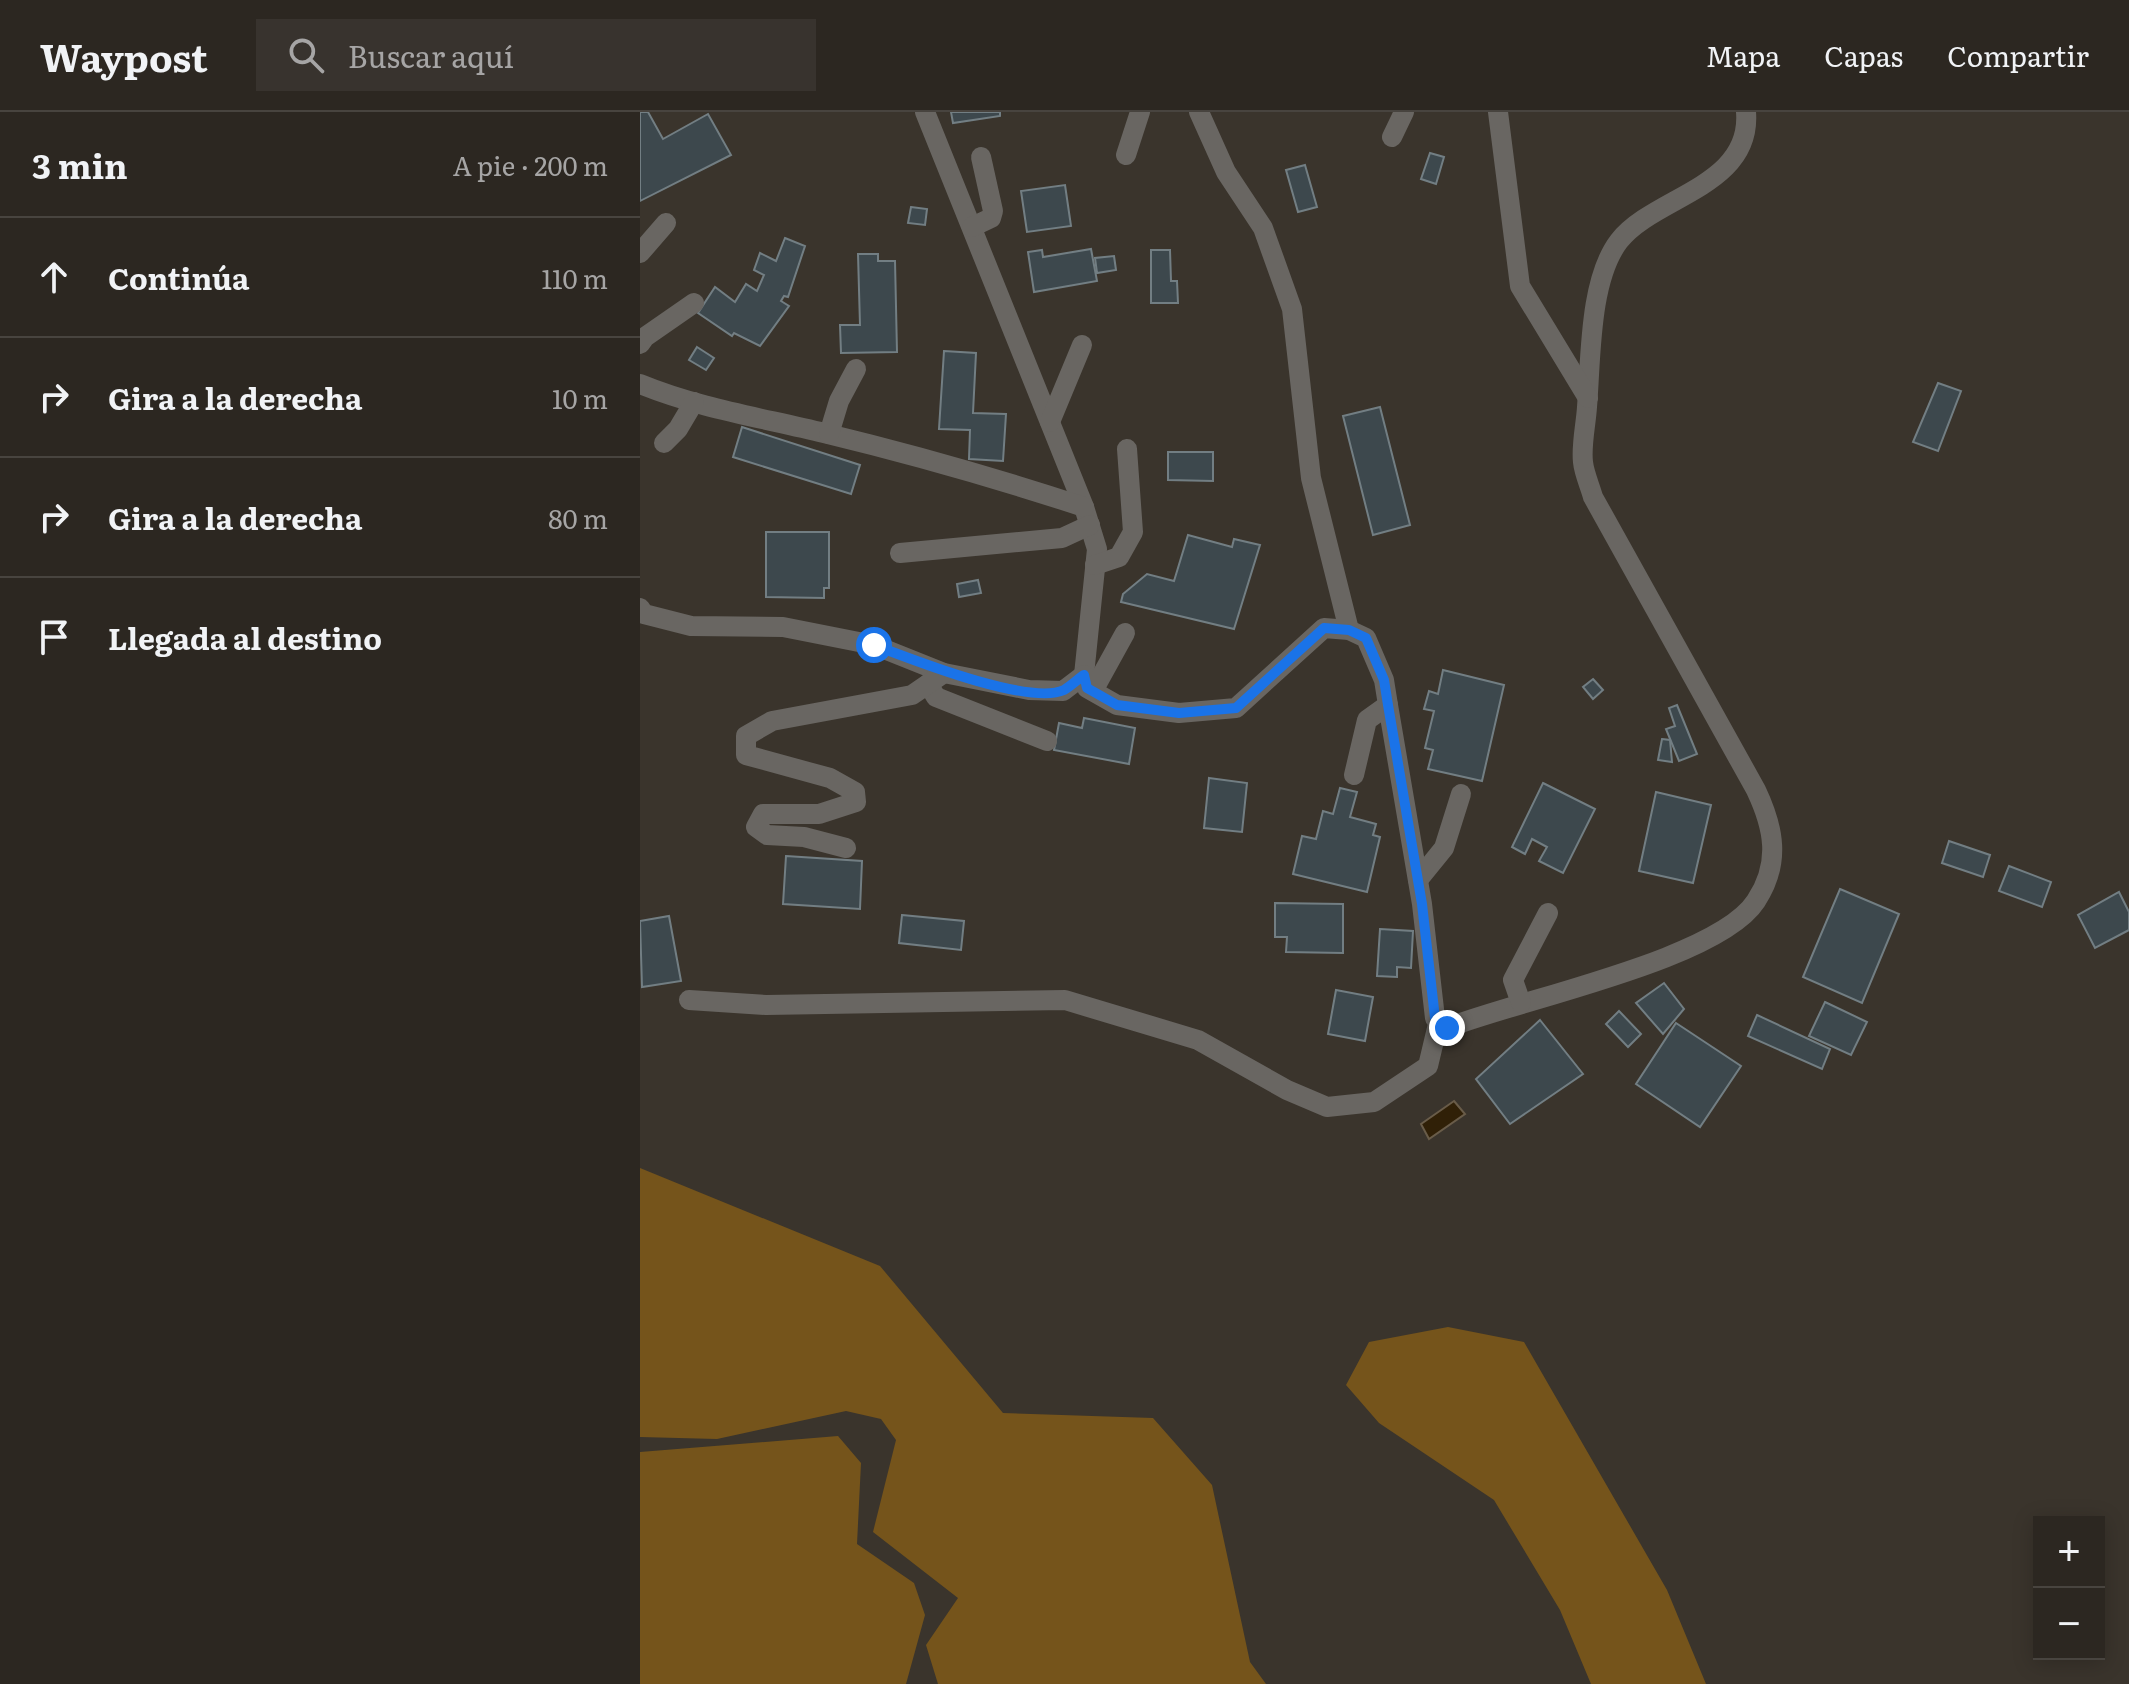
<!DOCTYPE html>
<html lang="es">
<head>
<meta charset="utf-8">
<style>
	body { margin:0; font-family:Literata,serif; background:#38332e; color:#f1f3f6 }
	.controls { position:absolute; right:24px; bottom:24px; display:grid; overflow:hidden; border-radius:0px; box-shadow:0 4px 20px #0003 }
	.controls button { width:72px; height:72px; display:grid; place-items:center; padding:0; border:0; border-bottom:2px solid #48443f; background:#2c2721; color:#f1f3f6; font:40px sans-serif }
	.stop { position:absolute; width:24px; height:24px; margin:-18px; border:6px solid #1a73e8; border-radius:50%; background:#fff }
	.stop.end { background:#1a73e8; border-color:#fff; box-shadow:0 2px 8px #0008 }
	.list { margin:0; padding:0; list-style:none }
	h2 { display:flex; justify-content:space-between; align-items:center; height:104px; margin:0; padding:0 32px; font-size:34px }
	h2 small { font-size:26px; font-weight:400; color:#a6a5a5 }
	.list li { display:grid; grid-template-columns:52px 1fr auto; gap:24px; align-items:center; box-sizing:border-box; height:120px; padding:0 32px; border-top:2px solid #48443f }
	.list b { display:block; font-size:30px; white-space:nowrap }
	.list em { font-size:26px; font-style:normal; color:#a6a5a5 }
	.icon { flex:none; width:44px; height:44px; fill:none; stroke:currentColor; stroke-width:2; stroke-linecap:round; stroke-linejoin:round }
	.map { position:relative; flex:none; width:1489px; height:1572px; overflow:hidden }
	header { display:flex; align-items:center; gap:48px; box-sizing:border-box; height:112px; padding:0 40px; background:#2c2721; border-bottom:2px solid #48443f }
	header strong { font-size:38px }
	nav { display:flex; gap:44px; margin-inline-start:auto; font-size:28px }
	.search { width:560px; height:72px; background:#38332e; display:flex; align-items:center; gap:20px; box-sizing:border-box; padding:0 28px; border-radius:0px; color:#a6a5a5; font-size:30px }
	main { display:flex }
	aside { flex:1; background:#2c2721 }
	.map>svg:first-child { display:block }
	.green { fill:#75541b }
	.water { fill:#302007; stroke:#695c49; stroke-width:2 }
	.building { fill:#3d484d; stroke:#727e83; stroke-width:2 }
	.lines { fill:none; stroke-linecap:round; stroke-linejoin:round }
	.minor { stroke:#696662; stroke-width:20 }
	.route { stroke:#1a73e8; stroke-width:10 }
</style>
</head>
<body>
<header>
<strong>Waypost</strong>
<div class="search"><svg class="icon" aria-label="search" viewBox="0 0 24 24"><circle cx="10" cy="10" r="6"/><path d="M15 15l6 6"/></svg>Buscar aquí</div>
<nav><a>Mapa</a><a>Capas</a><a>Compartir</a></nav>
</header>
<main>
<aside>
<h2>3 min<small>A pie · 200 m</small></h2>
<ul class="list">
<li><svg class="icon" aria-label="ahead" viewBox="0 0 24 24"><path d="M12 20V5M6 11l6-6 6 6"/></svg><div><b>Continúa</b></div><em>110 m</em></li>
<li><svg class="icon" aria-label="right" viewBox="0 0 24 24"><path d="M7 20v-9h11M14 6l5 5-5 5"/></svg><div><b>Gira a la derecha</b></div><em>10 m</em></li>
<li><svg class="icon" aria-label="right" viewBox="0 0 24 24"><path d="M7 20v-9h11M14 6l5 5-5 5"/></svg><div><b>Gira a la derecha</b></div><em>80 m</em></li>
<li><svg class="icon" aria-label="arrive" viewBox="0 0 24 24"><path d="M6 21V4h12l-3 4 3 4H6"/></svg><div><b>Llegada al destino</b></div></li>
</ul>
</aside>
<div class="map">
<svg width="1489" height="1572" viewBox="0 0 1489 1572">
	<rect width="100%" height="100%" fill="#3a342c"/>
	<!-- green -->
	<g class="green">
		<path d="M0,1056L240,1154L363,1301L513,1306L572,1373L610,1550L626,1572H298L286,1533L318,1486L233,1420L256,1328L241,1307L206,1299L77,1327L0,1325Z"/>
		<path d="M808,1215L884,1230L1027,1478L1066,1572H951L920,1498L854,1388L739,1311L706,1273L729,1230Z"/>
		<path d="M198,1324L221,1351L217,1432L274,1471L285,1503L266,1572H0V1340Z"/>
	</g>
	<!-- water -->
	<path class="water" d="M814,989L825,1002L789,1027L781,1012Z"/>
	<!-- building -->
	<g class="building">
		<path d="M0,0H8L23,27L68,2L91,43L0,89Z"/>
		<path d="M311,0H360V4L313,11Z"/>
		<path d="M790,41L804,45L796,72L781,67Z"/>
		<path d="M665,53L677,95L658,100L646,58Z"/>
		<path d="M425,73L431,114L387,120L381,79Z"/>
		<path d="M271,95L287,97L285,113L268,111Z"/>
		<path d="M145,126L165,134L148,185L144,184L141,189L149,194L120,234L94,221L92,224L58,201L75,175L95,190L106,172L117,179L124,163L114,158L120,141L136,149Z"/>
		<path d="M451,137L457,169L394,180L388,140L402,138L403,145Z"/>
		<path d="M511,138H530L531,169H537L538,191H511Z"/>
		<path d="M218,142H238V149H255L257,240L201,241L200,213H220Z"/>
		<path d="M474,144L476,158L457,161L455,146Z"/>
		<path d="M57,235L74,246L66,258L49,248Z"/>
		<path d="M304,239L336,241L333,301L366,302L363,349L329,347L330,318L299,317Z"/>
		<path d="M1298,271L1321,279L1298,339L1273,330Z"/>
		<path d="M740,295L770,413L733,423L703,304Z"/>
		<path d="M102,315L220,353L211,382L93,345Z"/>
		<path d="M528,340H573V369L528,368Z"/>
		<path d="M126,420H189V476H184V486L126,485Z"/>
		<path d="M548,423L592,435L594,427L620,433L594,517L481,490L483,482L507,462L534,469Z"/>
		<path d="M338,468L341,481L319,485L317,472Z"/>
		<path d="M803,558L864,573L842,669L788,657L793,638L785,636L794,599L784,597L789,579L798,582Z"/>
		<path d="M953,567L963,578L953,587L943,575Z"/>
		<path d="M1037,593L1057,642L1039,649L1026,617L1035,614L1029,596Z"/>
		<path d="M444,606L495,616L489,652L414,638L419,611L442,616Z"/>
		<path d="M1022,627L1030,628L1032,650L1018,648Z"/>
		<path d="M569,666L607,671L602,720L564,716Z"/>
		<path d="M903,671L955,697L923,761L899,749L907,735L892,727L885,742L872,735Z"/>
		<path d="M700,676L717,680L710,705L736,712L733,723L740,725L727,780L653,762L662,724L676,727L683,699L693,702Z"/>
		<path d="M1016,680L1071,693L1053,771L999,759Z"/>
		<path d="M1309,729L1350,743L1343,765L1302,751Z"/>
		<path d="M146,744L222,749L220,797L143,792Z"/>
		<path d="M1369,754L1411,770L1402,795L1359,779Z"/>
		<path d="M1200,777L1259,802L1222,891L1163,865Z"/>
		<path d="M1479,780L1489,800V818L1455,836L1438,803Z"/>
		<path d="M635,791L703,792V841L646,840L647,825H635Z"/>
		<path d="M262,803L324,809L321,838L259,831Z"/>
		<path d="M29,804L41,869L2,875L0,809Z"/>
		<path d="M740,817L773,819L771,856L757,855V865L737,864Z"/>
		<path d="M1024,871L1044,897L1023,922L996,891Z"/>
		<path d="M696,878L733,885L725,929L688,922Z"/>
		<path d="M1185,890L1227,910L1211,943L1169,924Z"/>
		<path d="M979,899L1001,922L988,935L966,912Z"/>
		<path d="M1117,903L1190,937L1182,957L1108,924Z"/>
		<path d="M900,908L943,962L870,1012L836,967Z"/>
		<path d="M1036,911L1101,954L1060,1015L996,972Z"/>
	</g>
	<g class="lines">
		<!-- minor -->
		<g class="minor">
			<path d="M285,0L444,395L457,437L444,563L447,576L477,593L539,601L596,596L684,516L709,518L726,526L744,568L748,593L782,792L795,906L807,916C877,888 1078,848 1116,789C1141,751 1134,716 1116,678L953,385C950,374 944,361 943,350C941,333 946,312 947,295C951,247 949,168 979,129C1014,84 1112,75 1106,0"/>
			<path d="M559,0L586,60L623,116L652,197L671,366L709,518"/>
			<path d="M858,0L880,174L948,286"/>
			<path d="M752,25L764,0"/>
			<path d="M486,43L500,0"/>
			<path d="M332,115L351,106L353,99L341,45"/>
			<path d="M0,141L26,111"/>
			<path d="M0,232L5,225L54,191"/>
			<path d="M0,272C58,296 123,306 184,321C271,342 359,367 444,395"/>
			<path d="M410,310L442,233"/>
			<path d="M189,322L199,289L216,257"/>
			<path d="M24,331L38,317L54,290"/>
			<path d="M260,441L422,426L450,413"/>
			<path d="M455,453L479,445L493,420L487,337"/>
			<path d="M0,496L4,502L51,514L143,515L234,533L304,561L389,578L423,579L444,563"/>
			<path d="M288,572L296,585L407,629"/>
			<path d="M453,579L485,521"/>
			<path d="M714,663L727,608L748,593"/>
			<path d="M206,736L164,725L127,723L116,715L123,702H179L216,690L215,680L190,666L106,643V624L132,609L272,583L304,561"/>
			<path d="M778,768L804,736L821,682"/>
			<path d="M49,888L126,893L425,888L558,928L647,978L687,995L734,990L788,954L798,912"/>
			<path d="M881,891L873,868L908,801"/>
		</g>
	</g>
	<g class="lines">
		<!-- route -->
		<path class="route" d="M234,533C271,547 389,594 424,578C431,574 438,567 444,563L447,576L477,593L539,601L596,596L684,516L709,518L726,526L744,568L748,593L782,792L795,906L807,916"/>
	</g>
</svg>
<div class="controls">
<button>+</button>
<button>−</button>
</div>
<div class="stop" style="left:234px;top:533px"></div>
<div class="stop end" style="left:807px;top:916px"></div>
</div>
</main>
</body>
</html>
